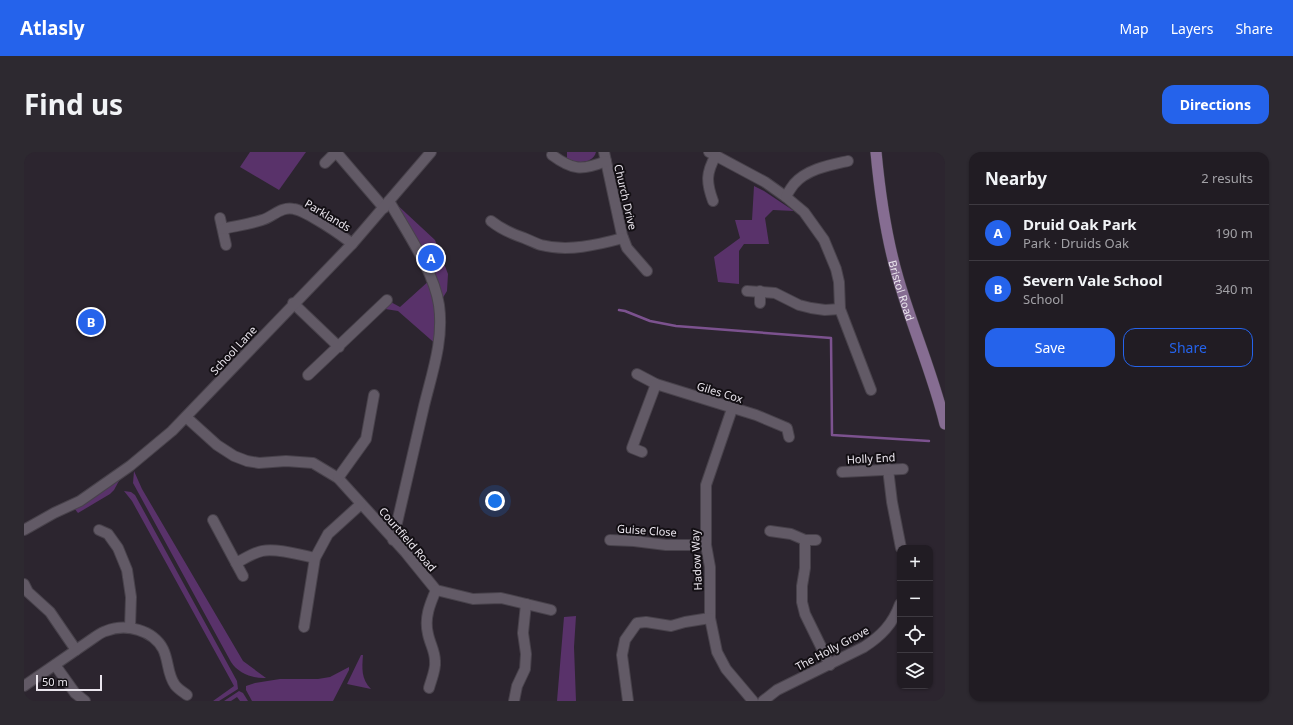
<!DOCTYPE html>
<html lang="en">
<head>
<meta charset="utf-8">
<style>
	body { margin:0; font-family:"Noto Sans",sans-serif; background:#2d2930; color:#f1f3f6 }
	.controls { position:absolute; right:12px; bottom:12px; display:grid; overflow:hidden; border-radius:8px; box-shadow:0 1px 3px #0004 }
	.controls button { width:36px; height:36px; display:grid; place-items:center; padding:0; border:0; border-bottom:1px solid #3e3a41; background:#211c23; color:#f1f3f6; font:20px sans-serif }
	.scale { position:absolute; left:12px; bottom:10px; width:66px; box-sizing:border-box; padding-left:4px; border:2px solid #ebe6ee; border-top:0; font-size:11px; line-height:14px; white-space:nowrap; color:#ebe6ee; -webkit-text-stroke:3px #130f14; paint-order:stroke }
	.you { position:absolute; left:471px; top:349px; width:14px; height:14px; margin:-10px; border:3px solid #fff; border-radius:50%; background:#1a73e8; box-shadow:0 0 0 6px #1a73e833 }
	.badge { display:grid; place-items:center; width:26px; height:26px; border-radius:50%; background:#2563eb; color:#fff; font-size:13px; font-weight:700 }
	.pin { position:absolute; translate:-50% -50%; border:2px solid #fff; box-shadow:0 1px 4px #0006 }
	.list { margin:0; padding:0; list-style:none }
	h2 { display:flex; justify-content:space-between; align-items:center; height:52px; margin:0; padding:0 16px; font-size:17px }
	h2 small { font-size:13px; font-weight:400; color:#a2a1a6 }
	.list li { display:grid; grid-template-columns:26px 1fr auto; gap:12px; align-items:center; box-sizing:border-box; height:56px; padding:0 16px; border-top:1px solid #3e3a41 }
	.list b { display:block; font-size:15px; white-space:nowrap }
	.list p { margin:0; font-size:13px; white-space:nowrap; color:#a2a1a6 }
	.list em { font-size:13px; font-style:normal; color:#a2a1a6 }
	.actions { display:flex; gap:8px; padding:12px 16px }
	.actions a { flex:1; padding:9px 0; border:1px solid #2563eb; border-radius:12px; text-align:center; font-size:14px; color:#2563eb }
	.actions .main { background:#2563eb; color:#fff }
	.icon { flex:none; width:22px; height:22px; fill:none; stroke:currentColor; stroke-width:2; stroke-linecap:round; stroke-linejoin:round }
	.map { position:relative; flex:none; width:921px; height:549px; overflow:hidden; border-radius:12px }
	header { display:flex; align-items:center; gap:24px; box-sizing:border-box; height:56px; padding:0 20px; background:#2563eb; color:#fff }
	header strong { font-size:19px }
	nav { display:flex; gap:22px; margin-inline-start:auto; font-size:14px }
	.intro { display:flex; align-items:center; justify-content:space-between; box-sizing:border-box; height:96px; padding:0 24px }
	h1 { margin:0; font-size:28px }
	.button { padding:10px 18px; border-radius:12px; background:#2563eb; color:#fff; font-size:14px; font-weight:700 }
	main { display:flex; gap:24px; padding:0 24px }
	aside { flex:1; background:#211c23; border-radius:12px; box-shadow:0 1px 3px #0004 }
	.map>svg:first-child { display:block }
	.green { fill:#59326a }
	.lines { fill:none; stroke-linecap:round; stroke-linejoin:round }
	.stream { stroke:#7c528f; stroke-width:2.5 }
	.minor-casing { stroke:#48424b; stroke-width:12 }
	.secondary-casing { stroke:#48424b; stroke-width:12 }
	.minor { stroke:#625a66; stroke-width:10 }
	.secondary { stroke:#866d92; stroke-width:11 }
	.labels { text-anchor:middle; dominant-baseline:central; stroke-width:4; stroke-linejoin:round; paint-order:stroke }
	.street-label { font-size:11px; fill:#ebe6ee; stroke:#130f14 }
</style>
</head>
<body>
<header>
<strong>Atlasly</strong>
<nav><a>Map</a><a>Layers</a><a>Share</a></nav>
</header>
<div class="intro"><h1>Find us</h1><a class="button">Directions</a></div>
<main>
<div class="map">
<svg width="921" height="549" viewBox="0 0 921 549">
	<rect width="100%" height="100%" fill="#2c252f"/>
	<!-- green -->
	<g class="green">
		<path d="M226,0H282L255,38L216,15Z"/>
		<path d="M543,0H572C569,12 552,12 543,6Z"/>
		<path d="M730,34L740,39L770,59L749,58L741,66L745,92H720L715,99V132L694,130L690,105L716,86L711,68H728Z"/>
		<path d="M369,49L411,88L424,122L423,139L418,147L395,94L397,92L392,94Z"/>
		<path d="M407,127L408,131L414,194L374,159L355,156L363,148L376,155Z"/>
		<path d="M110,319L118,337L219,509L242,526C229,527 214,521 207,510L109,331Z"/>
		<path d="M96,327L90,338L86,342L54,361L50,356Z"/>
		<path d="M100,339L107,340L111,343L213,529L214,537L195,549H189L210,534L108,349Z"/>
		<path d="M552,464L550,495L552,549H533L540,465Z"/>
		<path d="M337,503H339C338,516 337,527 347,537L323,532Z"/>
		<path d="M325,515V518L309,549H228L222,538V534L231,531L256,527H294L306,525Z"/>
		<path d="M215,539L219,541L224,549H216L213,545L207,549H200Z"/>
	</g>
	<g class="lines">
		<!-- stream -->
		<path class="stream" d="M595,158L601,159L626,169L652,174L807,186L808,283L905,289"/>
		<defs>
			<g id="minor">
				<path d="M580,0L598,83L603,96L623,119"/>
				<path d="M685,0L741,30L762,45L780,60L800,88L812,117L815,130L816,157L847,238"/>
				<path d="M528,3C548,18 558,19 582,9"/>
				<path d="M301,11L312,0L360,56"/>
				<path d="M762,45C764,40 767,36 770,32C783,17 806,13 824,9"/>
				<path d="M365,49C382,79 410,119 415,153C420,188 408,221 400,254C390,299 379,343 369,388"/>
				<path d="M689,49C682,30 682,21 692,3"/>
				<path d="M196,66L202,93"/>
				<path d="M467,69C477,77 488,82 500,86C505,88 511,91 517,93C544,100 573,93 599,86"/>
				<path d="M199,77C212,74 226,72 238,68C249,65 257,54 270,57C282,59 318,83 328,92"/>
				<path d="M723,139L751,141L775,153L787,156L801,158L816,157"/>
				<path d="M269,151L315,195"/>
				<path d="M736,151V139"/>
				<path d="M613,222L632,232L732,263L763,276L765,285"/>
				<path d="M284,223L363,148"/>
				<path d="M708,257L682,333V393L686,415V466L693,500L702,517L729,549"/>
				<path d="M162,265L193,293L210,304L223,309L235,311L262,309L289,311L314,326L382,401L412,438L449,447L477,446L527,458"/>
				<path d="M618,300L608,296L632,232"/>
				<path d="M864,317L868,350L877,396"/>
				<path d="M818,320L879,317"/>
				<path d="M314,326L342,287L350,243"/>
				<path d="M189,368L212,411C220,407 229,401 238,399C253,396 276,403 291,406"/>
				<path d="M0,378L30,361L56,349L106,314L148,279L328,92L407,0"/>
				<path d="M75,378L84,382L94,396L103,418L107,445L106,476"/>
				<path d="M746,379L767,382L781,388H792"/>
				<path d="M586,388L610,389L642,393H682"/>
				<path d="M781,388V416L778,434V450L781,462L806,513"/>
				<path d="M212,411L219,424"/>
				<path d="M0,432L4,440L26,460L52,498"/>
				<path d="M280,475L291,406L304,382L337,352"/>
				<path d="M31,513L51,541L61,549"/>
				<path d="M0,534L71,485C74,483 78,480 82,479C102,471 129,478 139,497C145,509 143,522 151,533C154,537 159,540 163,543"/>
				<path d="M405,536C407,528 412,518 411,509C411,499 406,492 404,482C400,466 406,452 412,438"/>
				<path d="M490,549L493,534L501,517L502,502L499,481L502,452"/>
				<path d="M604,549L598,503L601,488L613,471L622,470L647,474L661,470L686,466"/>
				<path d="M739,549L753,538L840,495C857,484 869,472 876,452"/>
			</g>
			<g id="secondary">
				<path id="s1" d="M852,0C856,43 862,85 874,126C888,175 909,222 921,272"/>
			</g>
		</defs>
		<!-- minor casing -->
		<use href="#minor" class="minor-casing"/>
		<!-- secondary casing -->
		<use href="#secondary" class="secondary-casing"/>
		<!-- minor -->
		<use href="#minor" class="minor"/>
		<!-- secondary -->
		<use href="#secondary" class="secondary"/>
	</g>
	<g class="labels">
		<!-- street labels -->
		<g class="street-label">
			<text transform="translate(602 45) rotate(77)">Church Drive</text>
			<text transform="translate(304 63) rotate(31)">Parklands</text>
			<text stroke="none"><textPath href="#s1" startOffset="141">Bristol Road</textPath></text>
			<text transform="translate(209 198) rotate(-47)">School Lane</text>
			<text transform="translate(696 240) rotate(17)">Giles Cox</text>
			<text transform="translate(847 306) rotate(-3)">Holly End</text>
			<text transform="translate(623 378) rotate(4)">Guise Close</text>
			<text transform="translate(384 387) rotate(49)">Courtfield Road</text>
			<text transform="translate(672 408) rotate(-93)">Hadow Way</text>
			<text transform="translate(808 496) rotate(-28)">The Holly Grove</text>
		</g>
	</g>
</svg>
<div class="controls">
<button>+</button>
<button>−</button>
<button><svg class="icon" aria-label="locate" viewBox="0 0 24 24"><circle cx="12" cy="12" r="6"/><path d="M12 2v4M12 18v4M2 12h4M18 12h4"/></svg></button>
<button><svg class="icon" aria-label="layers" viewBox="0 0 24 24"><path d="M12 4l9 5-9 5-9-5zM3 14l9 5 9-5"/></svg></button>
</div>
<div class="scale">50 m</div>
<div class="you"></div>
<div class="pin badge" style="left:407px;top:106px">A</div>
<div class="pin badge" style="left:67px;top:170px">B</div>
</div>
<aside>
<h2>Nearby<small>2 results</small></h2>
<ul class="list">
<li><span class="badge">A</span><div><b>Druid Oak Park</b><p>Park · Druids Oak</p></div><em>190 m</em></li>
<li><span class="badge">B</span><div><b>Severn Vale School</b><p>School</p></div><em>340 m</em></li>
</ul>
<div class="actions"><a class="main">Save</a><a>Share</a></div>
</aside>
</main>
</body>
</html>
